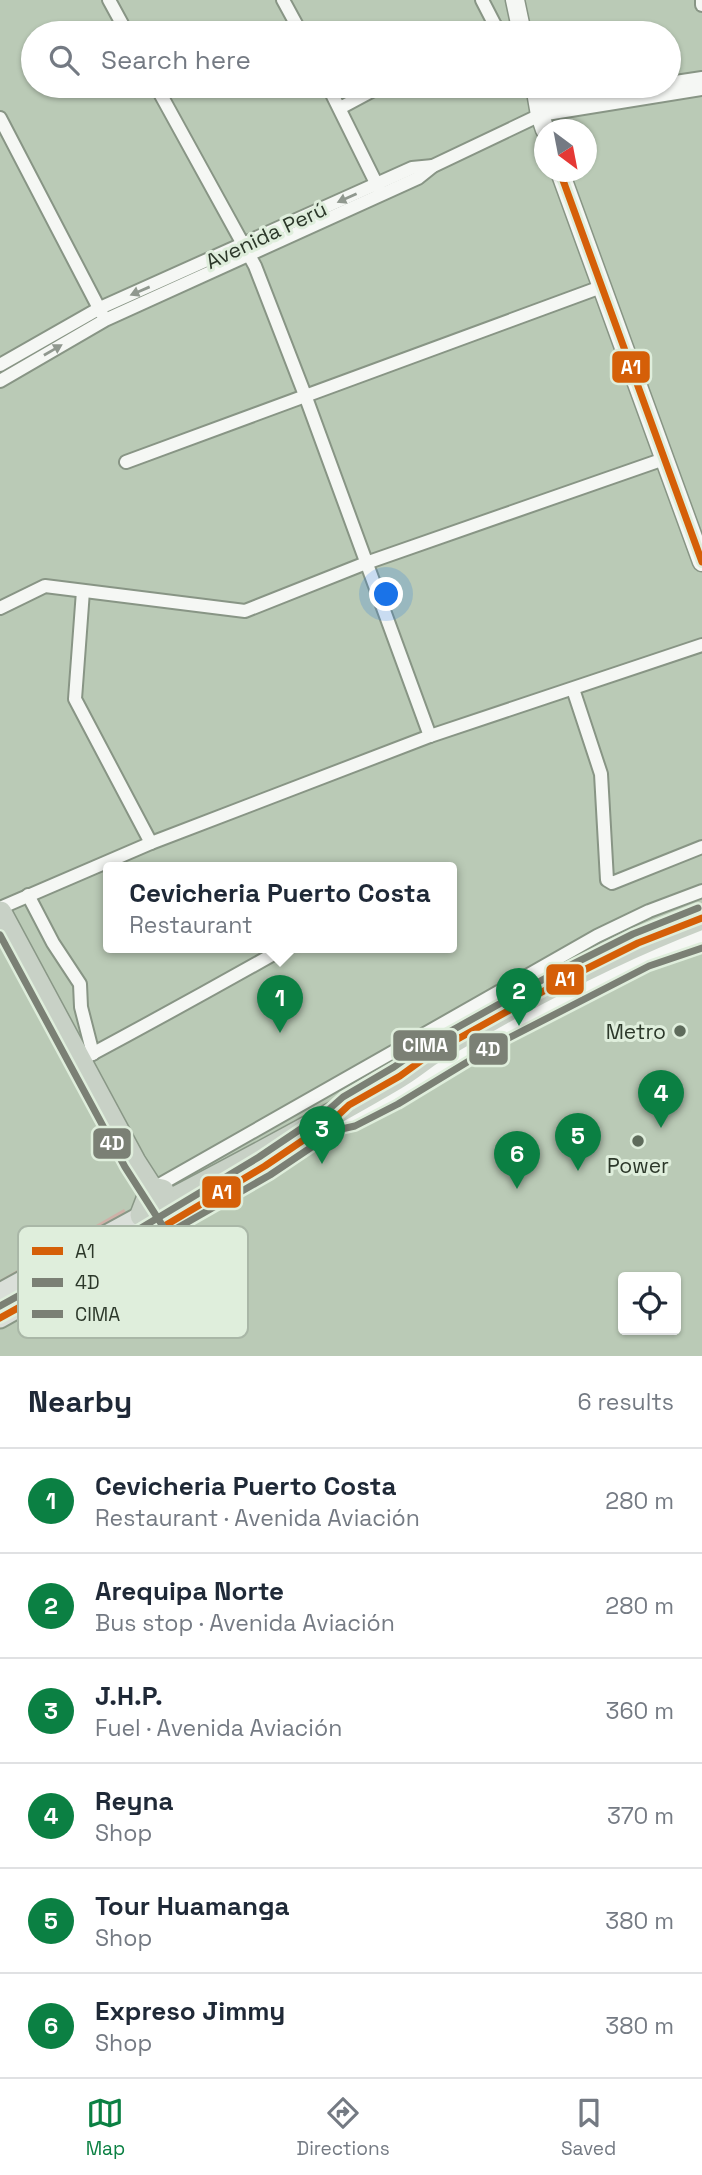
<!DOCTYPE html>
<html lang="en">
<head>
<meta charset="utf-8">
<style>
	body { margin:0; font-family:"Space Grotesk",sans-serif; background:#f2f2f3; color:#1f2937 }
	.controls { position:absolute; right:21px; bottom:21px; display:grid; overflow:hidden; border-radius:7px; box-shadow:0 2px 5px #0004 }
	.controls button { width:63px; height:63px; display:grid; place-items:center; padding:0; border:0; border-bottom:2px solid #e0e1e3; background:#fff; color:#1f2937; font:35px sans-serif }
	.compass { position:absolute; left:534px; top:119px; width:63px; height:63px; border-radius:50%; background:#fff; box-shadow:0 2px 5px #0004; rotate:148deg }
	.you { position:absolute; left:387px; top:595px; width:24px; height:24px; margin:-18px; border:5px solid #fff; border-radius:50%; background:#1a73e8; box-shadow:0 0 0 10px #1a73e833 }
	.badge { display:grid; place-items:center; width:46px; height:46px; border-radius:50%; background:#0b8043; color:#fff; font-size:23px; font-weight:700 }
	.pin { position:absolute; translate:-50% -58px; filter:drop-shadow(0 2px 4px #0008) }
	.pin::after { content:''; position:absolute; top:37px; width:24px; height:21px; background:inherit; clip-path:polygon(0 0,100% 0,50% 100%) }
	.popup { position:absolute; left:103px; top:862px; width:354px; height:91px; box-sizing:border-box; display:grid; place-content:center; border-radius:7px; background:#fff; filter:drop-shadow(0 2px 5px #0005); font-size:23px; white-space:nowrap; color:#747a83 }
	.popup b { font-size:26px; color:#1f2937 }
	.popup::after { content:''; position:absolute; left:50%; top:100%; margin-left:-14px; border:14px solid transparent; border-top-color:#fff }
	.list { margin:0; padding:0; list-style:none }
	h2 { display:flex; justify-content:space-between; align-items:center; height:91px; margin:0; padding:0 28px; font-size:30px }
	h2 small { font-size:23px; font-weight:400; color:#747a83 }
	.list li { display:grid; grid-template-columns:46px 1fr auto; gap:21px; align-items:center; box-sizing:border-box; height:105px; padding:0 28px; border-top:2px solid #e0e1e3 }
	.list b { display:block; font-size:26px; white-space:nowrap }
	.list p { margin:0; font-size:23px; white-space:nowrap; color:#747a83 }
	.list em { font-size:23px; font-style:normal; color:#747a83 }
	.icon { flex:none; width:38px; height:38px; fill:none; stroke:currentColor; stroke-width:2; stroke-linecap:round; stroke-linejoin:round }
	.map { position:relative; flex:none; width:702px; height:1356px; overflow:hidden }
	.search { position:absolute; background:#fff; box-shadow:0 2px 5px #0004; left:21px; right:21px; top:21px; height:77px; display:flex; align-items:center; gap:18px; box-sizing:border-box; padding:0 24px; border-radius:38px; color:#747a83; font-size:26px }
	.sheet { height:721px; background:#fff }
	nav { display:flex; justify-content:space-around; align-items:center; box-sizing:border-box; height:98px; border-top:2px solid #e0e1e3; background:#fff; font-size:19px; color:#747a83 }
	nav a { display:grid; justify-items:center; gap:4px }
	nav .on { color:#0b8043 }
	.map>svg:first-child { display:block }
	.green { fill:#cfb1a8 }
	.lines { fill:none; stroke-linecap:round; stroke-linejoin:round }
	.street-casing { stroke:#889585; stroke-width:16 }
	.secondary-casing { stroke:#889585; stroke-width:21 }
	.primary-casing { stroke:#899786; stroke-width:23 }
	.highway-casing { stroke:#899786; stroke-width:26 }
	.street { stroke:#f5f7f4; stroke-width:12 }
	.secondary { stroke:#f5f7f4; stroke-width:18 }
	.primary { stroke:#dadfd9; stroke-width:19 }
	.highway { stroke:#c8d1c6; stroke-width:23 }
	.bus-1-casing { stroke:#dfeedc; stroke-width:12 }
	.bus-2-casing { stroke:#dfeedc; stroke-width:12 }
	.bus-3-casing { stroke:#dfeedc; stroke-width:12 }
	.bus-1 { stroke:#d55f08; stroke-width:7 }
	.bus-2 { stroke:#7b8075; stroke-width:7 }
	.bus-3 { stroke:#7b8075; stroke-width:7 }
	.oneway { fill:#90988f }
	.poi-dot { fill:#5e6b5b; stroke:#dfeedc; stroke-width:2.5 }
	.labels { text-anchor:middle; dominant-baseline:central; stroke-width:6; stroke-linejoin:round; paint-order:stroke }
	.street-label { font-size:21px; fill:#2c382a; stroke:#dfeedc }
	.poi-label { font-size:21px; fill:#2c382a; stroke:#dfeedc; text-anchor:end }
	.key { fill:#dfeedc; stroke:#a9b7a7; stroke-width:2 }
	.key-label { font-size:19px; fill:#2c382a }
	.line-badge { stroke:#dfeedc; stroke-width:2.5 }
	.badge-label { font-size:19px; text-anchor:middle; font-weight:bold; fill:#fff }
</style>
</head>
<body>
<div class="map">
<svg width="702" height="1356" viewBox="0 0 702 1356">
	<rect width="100%" height="100%" fill="#bacab6"/>
	<!-- green -->
	<path class="green" d="M124,1209L128,1217L0,1287V1280Z"/>
	<g class="lines">
		<defs>
			<g id="street">
				<path d="M109,0L127,33"/>
				<path d="M283,0L301,33"/>
				<path d="M482,0L499,33"/>
				<path d="M702,0V5"/>
				<path d="M479,33L495,25"/>
				<path d="M669,83L702,78"/>
				<path d="M156,86L255,266L305,395L430,736"/>
				<path d="M328,86L380,191"/>
				<path d="M540,105L654,86"/>
				<path d="M340,108L381,86"/>
				<path d="M0,118L102,314"/>
				<path d="M0,365L100,308L412,168L433,166"/>
				<path d="M0,381L105,320L418,178L433,166L540,115L702,89"/>
				<path d="M126,462L601,287"/>
				<path d="M83,591L75,699L151,843"/>
				<path d="M0,608L45,586L245,611L366,563L664,459"/>
				<path d="M573,689L601,774L607,880L612,883L702,847"/>
				<path d="M28,895L53,943L80,984L81,1007L93,1054"/>
				<path d="M0,908L151,843L430,736L702,645"/>
				<path d="M79,1061C148,1024 217,986 286,947"/>
				<path d="M152,1189L597,936L649,911L702,891"/>
			</g>
			<g id="secondary">
				<path d="M515,0L522,33"/>
				<path d="M535,86L540,115L545,130"/>
				<path d="M560,172L702,562"/>
				<path d="M347,1117L393,1095L492,1035L645,956L702,937"/>
			</g>
			<g id="primary">
				<path d="M0,1293L156,1208"/>
				<path d="M0,1318L172,1221"/>
			</g>
			<g id="highway">
				<path d="M0,913L134,1162L172,1221L244,1178"/>
				<path d="M163,1205C241,1164 320,1123 396,1078C409,1071 419,1062 431,1054C518,1002 608,954 702,918"/>
				<path d="M142,1215L152,1189L162,1191"/>
			</g>
		</defs>
		<!-- street casing -->
		<use href="#street" class="street-casing"/>
		<!-- secondary casing -->
		<use href="#secondary" class="secondary-casing"/>
		<!-- primary casing -->
		<use href="#primary" class="primary-casing"/>
		<!-- highway casing -->
		<use href="#highway" class="highway-casing"/>
		<!-- street -->
		<use href="#street" class="street"/>
		<!-- secondary -->
		<use href="#secondary" class="secondary"/>
		<!-- primary -->
		<use href="#primary" class="primary"/>
		<!-- highway -->
		<use href="#highway" class="highway"/>
		<defs>
			<g id="bus-1">
				<path d="M560,172L702,562"/>
				<path d="M0,1318L146,1237L265,1166L333,1120L349,1105L400,1076L429,1055L558,983L638,943L702,918"/>
			</g>
			<path id="bus-2" d="M0,935L125,1167L164,1228L172,1231L270,1175L337,1130L355,1126L398,1104L497,1044L649,966L702,948"/>
			<path id="bus-3" d="M0,1306L141,1228L259,1157L326,1112L343,1097L394,1067L424,1046L553,974L633,934L698,908"/>
		</defs>
		<!-- bus-1 casing -->
		<use href="#bus-1" class="bus-1-casing"/>
		<!-- bus-2 casing -->
		<use href="#bus-2" class="bus-2-casing"/>
		<!-- bus-3 casing -->
		<use href="#bus-3" class="bus-3-casing"/>
		<!-- bus-1 -->
		<use href="#bus-1" class="bus-1"/>
		<!-- bus-2 -->
		<use href="#bus-2" class="bus-2"/>
		<!-- bus-3 -->
		<use href="#bus-3" class="bus-3"/>
	</g>
	<!-- one-way arrows -->
	<defs><path id="oneway-solid" d="M-6-.8H1V-3.2L6.5 0L1 3.2V.8H-6Z" transform="scale(1.75)"/></defs>
	<g class="oneway">
		<use href="#oneway-solid" transform="translate(347 198) rotate(156)"/>
		<use href="#oneway-solid" transform="translate(140 291) rotate(157)"/>
		<use href="#oneway-solid" transform="translate(53 350) rotate(-30)"/>
	</g>
	<!-- markers -->
	<g class="poi-dot">
		<circle cx="680" cy="1031" r="7"/>
		<circle cx="638" cy="1141" r="7"/>
	</g>
	<g class="labels">
		<!-- street labels -->
		<g class="street-label">
			<text transform="translate(266 235) rotate(-25)">Avenida Perú</text>
		</g>
		<!-- poi labels -->
		<g class="poi-label">
			<text x="666" y="1031">Metro</text>
			<text x="638" y="1165" text-anchor="middle">Power</text>
		</g>
	</g>
	<!-- legend -->
	<rect x="18" y="1226" width="230" height="112" rx="10" class="key"/>
	<rect x="32" y="1247" width="31" height="8" fill="#d55f08"/>
	<rect x="32" y="1278" width="31" height="9" fill="#7b8075"/>
	<rect x="32" y="1310" width="31" height="8" fill="#7b8075"/>
	<g class="key-label">
		<text x="75" y="1258">A1</text>
		<text x="75" y="1289">4D</text>
		<text x="75" y="1321">CIMA</text>
	</g>
	<g class="line-badge">
		<rect x="611" y="350" width="40" height="34" rx="7" fill="#d55f08"/>
		<rect x="545" y="963" width="40" height="33" rx="7" fill="#d55f08"/>
		<rect x="392" y="1029" width="66" height="33" rx="7" fill="#7b8075"/>
		<rect x="468" y="1032" width="41" height="34" rx="7" fill="#7b8075"/>
		<rect x="92" y="1127" width="40" height="33" rx="7" fill="#7b8075"/>
		<rect x="201" y="1175" width="41" height="34" rx="7" fill="#d55f08"/>
	</g>
	<g class="badge-label">
		<text x="631" y="374">A1</text>
		<text x="565" y="986">A1</text>
		<text x="425" y="1052">CIMA</text>
		<text x="488" y="1056">4D</text>
		<text x="112" y="1150">4D</text>
		<text x="222" y="1199">A1</text>
	</g>
</svg>
<div class="controls">
<button><svg class="icon" aria-label="locate" viewBox="0 0 24 24"><circle cx="12" cy="12" r="6"/><path d="M12 2v4M12 18v4M2 12h4M18 12h4"/></svg></button>
</div>
<svg class="compass" viewBox="-18 -18 36 36"><path d="M0-13l5 13h-10z" fill="#e53935"/><path d="M0 13l5-13h-10z" fill="#747a83"/></svg>
<div class="you"></div>
<div class="pin badge" style="left:280px;top:1033px">1</div>
<div class="popup"><b>Cevicheria Puerto Costa</b>Restaurant</div>
<div class="pin badge" style="left:519px;top:1026px">2</div>
<div class="pin badge" style="left:322px;top:1164px">3</div>
<div class="pin badge" style="left:661px;top:1128px">4</div>
<div class="pin badge" style="left:578px;top:1171px">5</div>
<div class="pin badge" style="left:517px;top:1189px">6</div>
<div class="search"><svg class="icon" aria-label="search" viewBox="0 0 24 24"><circle cx="10" cy="10" r="6"/><path d="M15 15l6 6"/></svg>Search here</div>
</div>
<section class="sheet">
<h2>Nearby<small>6 results</small></h2>
<ul class="list">
<li><span class="badge">1</span><div><b>Cevicheria Puerto Costa</b><p>Restaurant · Avenida Aviación</p></div><em>280 m</em></li>
<li><span class="badge">2</span><div><b>Arequipa Norte</b><p>Bus stop · Avenida Aviación</p></div><em>280 m</em></li>
<li><span class="badge">3</span><div><b>J.H.P.</b><p>Fuel · Avenida Aviación</p></div><em>360 m</em></li>
<li><span class="badge">4</span><div><b>Reyna</b><p>Shop</p></div><em>370 m</em></li>
<li><span class="badge">5</span><div><b>Tour Huamanga</b><p>Shop</p></div><em>380 m</em></li>
<li><span class="badge">6</span><div><b>Expreso Jimmy</b><p>Shop</p></div><em>380 m</em></li>
</ul>
</section>
<nav>
<a class="on"><svg class="icon" aria-label="map" viewBox="0 0 24 24"><path d="M3 6l6-2 6 2 6-2v14l-6 2-6-2-6 2zM9 4v14M15 6v14"/></svg>Map</a>
<a><svg class="icon" aria-label="directions" viewBox="0 0 24 24"><path d="M12 3l9 9-9 9-9-9zM9 14v-3h6M13 9l2 2-2 2"/></svg>Directions</a>
<a><svg class="icon" aria-label="saved" viewBox="0 0 24 24"><path d="M7 4h10v16l-5-4-5 4z"/></svg>Saved</a>
</nav>
</body>
</html>
